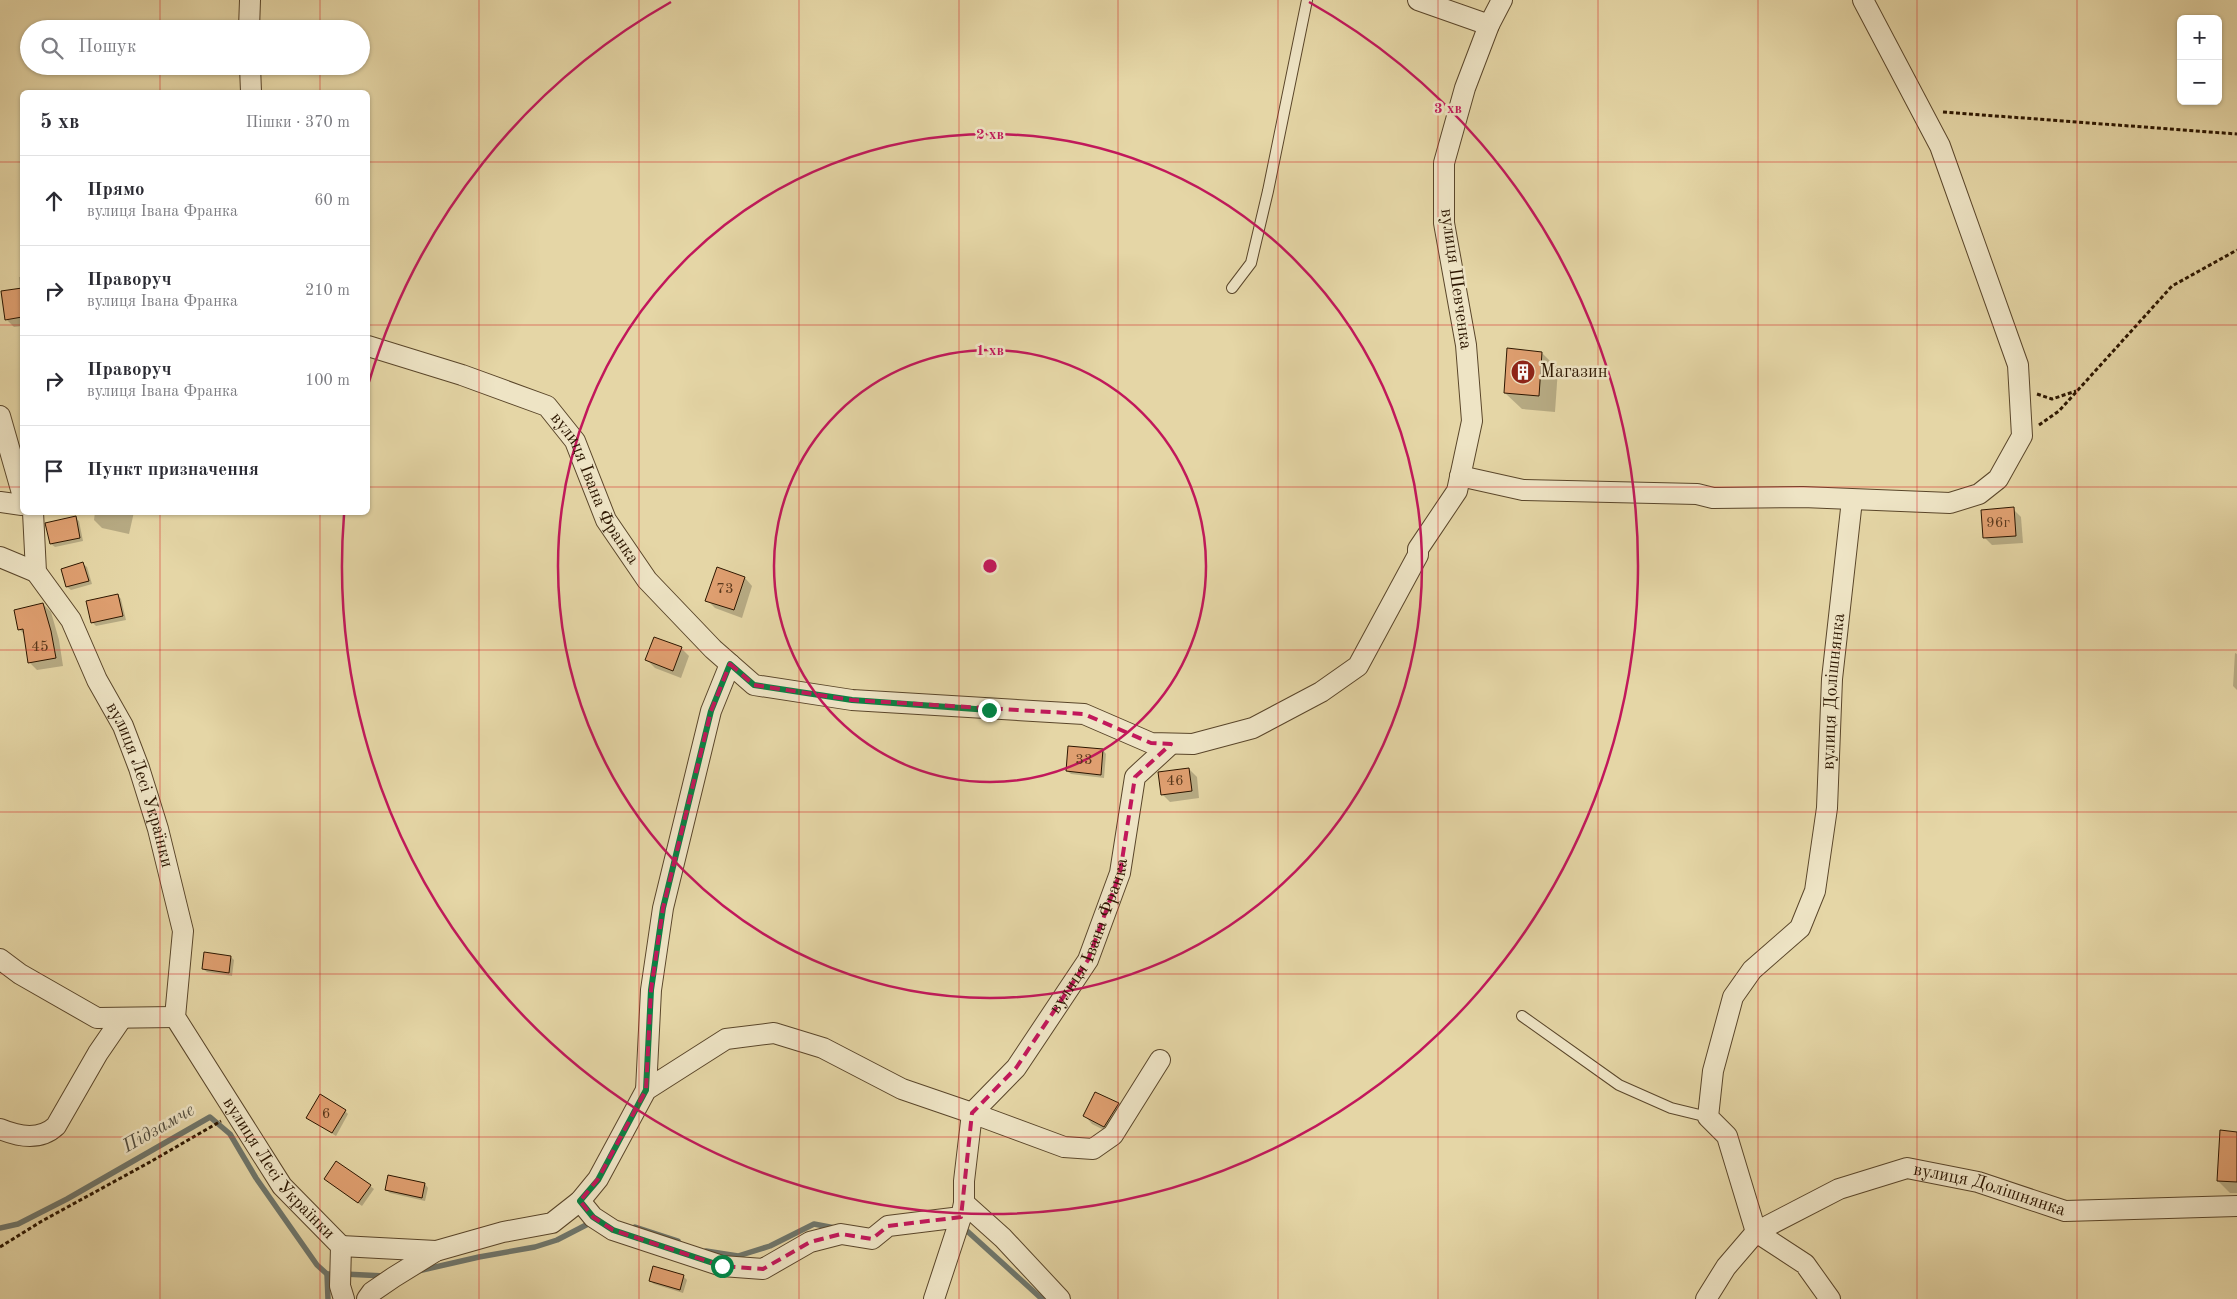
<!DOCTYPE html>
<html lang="uk">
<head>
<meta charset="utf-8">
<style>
	body { margin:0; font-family:"Old Standard TT",serif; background:#f7f7f7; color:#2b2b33 }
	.controls { position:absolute; right:15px; top:15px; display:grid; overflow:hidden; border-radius:8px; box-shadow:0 1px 4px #0004 }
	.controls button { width:45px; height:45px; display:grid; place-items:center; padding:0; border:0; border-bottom:1px solid #e1e1e2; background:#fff; color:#2b2b33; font:25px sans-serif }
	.stop { position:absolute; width:15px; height:15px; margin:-11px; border:4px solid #0b8043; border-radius:50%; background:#fff }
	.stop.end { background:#0b8043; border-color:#fff; box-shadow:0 1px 5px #0008 }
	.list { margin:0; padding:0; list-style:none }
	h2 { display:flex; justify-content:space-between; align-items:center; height:65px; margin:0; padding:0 20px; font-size:21px }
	h2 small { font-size:16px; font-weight:400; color:#7c7c81 }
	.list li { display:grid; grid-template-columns:32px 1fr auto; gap:15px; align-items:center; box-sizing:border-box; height:90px; padding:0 20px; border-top:1px solid #e1e1e2 }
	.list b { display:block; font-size:19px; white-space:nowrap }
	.list p { margin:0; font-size:16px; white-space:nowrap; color:#7c7c81 }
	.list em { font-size:16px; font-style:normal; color:#7c7c81 }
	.icon { flex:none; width:28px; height:28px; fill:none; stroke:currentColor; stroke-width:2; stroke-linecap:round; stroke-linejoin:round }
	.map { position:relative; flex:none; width:2237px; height:1299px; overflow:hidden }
	.search { position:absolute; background:#fff; box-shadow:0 1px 4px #0004; left:20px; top:20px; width:350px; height:55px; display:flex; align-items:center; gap:12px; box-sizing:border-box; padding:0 18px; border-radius:28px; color:#7c7c81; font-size:19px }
	.panel { position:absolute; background:#fff; box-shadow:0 1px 4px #0004; left:20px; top:90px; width:350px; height:425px; border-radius:8px }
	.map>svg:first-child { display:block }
	.shadow { fill:#0003 }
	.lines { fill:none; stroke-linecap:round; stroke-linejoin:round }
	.stream { stroke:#6f766b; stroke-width:5.5 }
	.building { fill:#df9f70; stroke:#2c1600 }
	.lane-casing { stroke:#5a462a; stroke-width:12 }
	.street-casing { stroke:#5a462a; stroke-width:22 }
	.path { stroke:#2c1600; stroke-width:3; stroke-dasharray:4 2.5; stroke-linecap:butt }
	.lane { stroke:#eee4c5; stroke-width:10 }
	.street { stroke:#eee4c5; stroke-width:20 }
	.route { stroke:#0b8043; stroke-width:6 }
	.marked { fill:none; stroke:#c2185b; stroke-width:4; stroke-dasharray:10 6; stroke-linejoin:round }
	.grid { fill:none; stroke:#d62828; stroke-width:1; stroke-opacity:0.55 }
	.ring { fill:none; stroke:#c2185b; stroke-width:2.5 }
	.labels { text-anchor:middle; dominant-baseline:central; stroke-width:5; stroke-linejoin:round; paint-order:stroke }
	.number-label { font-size:15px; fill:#59381c }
	.street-label { font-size:18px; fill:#2c1600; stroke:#eee4c5 }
	.poi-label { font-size:18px; fill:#2c1600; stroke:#eee4c5; text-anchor:start }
	.water-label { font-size:19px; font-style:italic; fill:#534e3f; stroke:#eee4c5 }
	.centre { fill:#c2185b; stroke:#eee4c5; stroke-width:2.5 }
	.ring-label { font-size:15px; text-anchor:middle; font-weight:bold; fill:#c2185b; stroke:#eee4c5; stroke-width:5; stroke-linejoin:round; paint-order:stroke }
</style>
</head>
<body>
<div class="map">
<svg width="2237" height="1299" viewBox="0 0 2237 1299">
	<rect width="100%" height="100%" fill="#e5d6a6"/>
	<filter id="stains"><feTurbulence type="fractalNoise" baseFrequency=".004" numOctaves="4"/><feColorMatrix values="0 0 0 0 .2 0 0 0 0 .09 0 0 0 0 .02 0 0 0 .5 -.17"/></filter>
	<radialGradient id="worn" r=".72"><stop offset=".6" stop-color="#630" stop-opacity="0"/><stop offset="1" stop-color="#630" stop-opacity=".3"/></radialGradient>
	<!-- shadow -->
	<g class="shadow">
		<path d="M19,277H22V326L14,327L6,319L20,290Z"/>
		<path d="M1542,353L1558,369L1555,412L1522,409L1505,393Z"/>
		<path d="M2013,509L2021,517L2023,543L1992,545L1984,537Z"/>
		<path d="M95,512H134L129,534L102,528L94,520Z"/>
		<path d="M75,518L79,521L83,541L55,547L51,544Z"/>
		<path d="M83,564L87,567L92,584L71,590L67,587Z"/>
		<path d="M745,578L752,586L742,618L715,608L707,600Z"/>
		<path d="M118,595L121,599L126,620L96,626L92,622Z"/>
		<path d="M43,604L51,612L59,640L63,666L37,670L29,662L25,635L19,629Z"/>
		<path d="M681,648L689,656L681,678L655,668L647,660Z"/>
		<path d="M2235,653L2237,654V690L2233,686Z"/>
		<path d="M1103,750L1106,754L1104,778L1071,774L1067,771Z"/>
		<path d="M1189,769L1197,777L1199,798L1170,802L1162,794Z"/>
		<path d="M231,957L234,960L232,976L207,972L203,969Z"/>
		<path d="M1118,1104L1126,1112L1112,1134L1092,1124L1085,1116Z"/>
		<path d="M345,1111L348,1114L336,1136L308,1118Z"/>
		<path d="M2237,1133V1193H2230L2218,1181Z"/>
		<path d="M389,1176L425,1184L428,1188L425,1201L390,1193L386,1190Z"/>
		<path d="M325,1179L370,1186L374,1189L362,1206Z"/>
		<path d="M683,1276L687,1280L683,1293L654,1284L650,1281Z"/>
	</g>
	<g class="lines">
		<!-- stream -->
		<g class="stream">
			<path d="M635,1227L678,1241"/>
			<path d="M0,1228L18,1224L67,1199L210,1117L230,1134L256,1178L317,1265L327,1274"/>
			<path d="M966,1230L1042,1299"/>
			<path d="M706,1251L738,1256L770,1246L814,1224L835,1228"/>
			<path d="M418,1271L479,1257L535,1247L557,1240L588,1224"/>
			<path d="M344,1274L385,1276"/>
			<path d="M328,1299L327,1274H330"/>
		</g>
	</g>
	<!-- building -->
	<g class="building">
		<path d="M22,288V317L5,320L1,291Z"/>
		<path d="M1507,348L1542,352L1539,396L1504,393Z"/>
		<path d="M2014,507L2016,536L1983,538L1981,510Z"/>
		<path d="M76,516L80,538L50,544L45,523Z"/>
		<path d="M83,562L89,581L66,587L61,569Z"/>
		<path d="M717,567L745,577L734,610L705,601Z"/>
		<path d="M118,594L123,616L91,623L86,601Z"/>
		<path d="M43,603L51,631L56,658L28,663L23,629L18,630L14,610Z"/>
		<path d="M654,637L682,647L673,671L645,660Z"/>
		<path d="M1068,746L1103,749L1101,775L1066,771Z"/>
		<path d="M1189,768L1192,791L1161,795L1158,772Z"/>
		<path d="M204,952L231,956L229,973L202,969Z"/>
		<path d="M1095,1092L1119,1103L1104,1127L1083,1116Z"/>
		<path d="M320,1094L346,1110L332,1133L306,1118Z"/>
		<path d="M2220,1130L2237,1132V1182L2217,1181Z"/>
		<path d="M336,1161L371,1185L358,1203L324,1179Z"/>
		<path d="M388,1175L425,1183L422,1198L385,1190Z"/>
		<path d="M653,1266L684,1275L680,1290L649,1281Z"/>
	</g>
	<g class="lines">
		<defs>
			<g id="lane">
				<path d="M1232,288L1251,263L1268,191L1307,0"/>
				<path d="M1522,1016L1619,1085L1671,1108L1708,1117"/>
			</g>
			<g id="street">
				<path d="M1418,0L1489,25"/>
				<path d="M249,29L250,0"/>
				<path d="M250,66L251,92"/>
				<path id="s1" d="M368,346L462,375L547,406L575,441L606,520L647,580L713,649L754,685L852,700L1084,714L1151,743L1193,744L1253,728L1321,692L1358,666L1418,555V549L1457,491L1472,421L1466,345L1444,223V163L1465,88L1489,25L1502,0"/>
				<path d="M0,416L22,493"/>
				<path d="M1460,476L1523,490L1697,494L1713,498L1803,497L1950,503L1979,494L1998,479L2022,436L2018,365L1940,146L1863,0"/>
				<path d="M0,502L22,505"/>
				<path id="s2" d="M33,512L36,572L71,620L97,680L123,726L139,768L158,829L183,931L175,1017L282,1186L341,1246L340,1286L344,1299"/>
				<path d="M0,557L36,572"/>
				<path d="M0,959L20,974L97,1018L175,1017"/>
				<path d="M646,1090L651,990L663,908L711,711L730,664"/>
				<path d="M0,1129C19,1137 40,1141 56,1126L98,1053L122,1018"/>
				<path d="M580,1201L593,1217L613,1230L722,1266L763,1269L810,1242L841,1234L872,1239L888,1226L961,1217L964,1203V1181L972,1113L1064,1147L1093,1149L1113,1135L1160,1060"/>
				<path d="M964,1203L1003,1238L1060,1299"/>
				<path d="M341,1246L436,1251"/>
				<path id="s3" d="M367,1299L372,1292L394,1277L436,1251L503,1232L552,1223L580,1201L598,1179L646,1090L726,1039L774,1033L823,1048L902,1089L972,1113L1016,1068L1088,960L1120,873L1135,777L1171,744"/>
				<path d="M934,1299L961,1217"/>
				<path id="s4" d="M1706,1299L1726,1267L1756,1232L1839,1189L1907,1168L1978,1182L2065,1211L2237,1206"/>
				<path id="s5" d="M1830,1299L1805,1264L1756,1232L1727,1136L1708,1117L1713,1071L1733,997L1752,970L1800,928L1815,891L1827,808L1832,679L1852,500"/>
			</g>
		</defs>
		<!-- lane casing -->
		<use href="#lane" class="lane-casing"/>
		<!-- street casing -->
		<use href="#street" class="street-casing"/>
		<!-- path -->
		<g class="path">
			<path d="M1943,112L2237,134"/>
			<path d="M2037,394L2052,399L2076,391"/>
			<path d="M2039,425L2059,411L2172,286L2237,250"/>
			<path d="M0,1247L42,1221L150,1162L221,1121"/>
		</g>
		<!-- lane -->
		<use href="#lane" class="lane"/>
		<!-- street -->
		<use href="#street" class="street"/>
	</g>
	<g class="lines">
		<!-- route -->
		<path class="route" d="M722,1266L613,1230L593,1217L580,1201L598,1180L646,1090L651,990L663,908L711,711L730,664L754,685L852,700L989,710"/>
	</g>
	<!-- marked area -->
	<path class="marked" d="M730,664L754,685L852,700L1084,714L1151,743L1171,744L1135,777L1120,873L1088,960L1016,1068L972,1113L961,1217L888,1226L872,1239L841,1234L810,1242L763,1269L722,1266L613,1230L593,1217L580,1201L598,1179L646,1090L651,990L663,908L711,711Z"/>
	<!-- grid -->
	<path class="grid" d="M160,0V29M320,0V29M479,0V1299M639,0V1299M799,0V1299M959,0V1299M1118,0V1299M1278,0V1299M1438,0V1299M1598,0V1299M1758,0V1299M1917,0V1299M2077,0V1299M160,66V92M320,66V92M0,162H22M368,162H2237M0,325H22M368,325H2237M0,487H22M368,487H2237M160,512V1299M320,512V1299M0,650H2237M0,812H2237M0,974H2237M0,1137H2237"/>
	<!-- distance rings -->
	<g class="ring">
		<circle cx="990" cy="566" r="216"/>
		<circle cx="990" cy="566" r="432"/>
		<path d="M369 382A648 648 0 0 1 671 2M1309 2A648 648 0 1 1 344 515"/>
	</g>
	<!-- icons -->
	<defs>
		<symbol id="building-disc" viewBox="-11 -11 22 22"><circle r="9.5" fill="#8f2418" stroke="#eee4c5"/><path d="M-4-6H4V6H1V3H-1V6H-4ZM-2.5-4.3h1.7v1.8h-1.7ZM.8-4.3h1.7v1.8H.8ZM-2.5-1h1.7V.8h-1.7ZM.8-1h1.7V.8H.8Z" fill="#fff"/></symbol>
	</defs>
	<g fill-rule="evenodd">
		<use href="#building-disc" x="1509" y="358" width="28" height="28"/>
	</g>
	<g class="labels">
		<!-- number labels -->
		<g class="number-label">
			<text x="1998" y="523">96г</text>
			<text x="725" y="589">73</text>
			<text x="40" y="647">45</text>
			<text x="1084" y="760">33</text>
			<text x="1175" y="781">46</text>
			<text x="326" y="1114">6</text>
		</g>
		<!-- street labels -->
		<g class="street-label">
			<text transform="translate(1456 279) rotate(82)">вулиця Шевченка</text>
			<text stroke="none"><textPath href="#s1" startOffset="285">вулиця Івана Франка</textPath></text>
			<text stroke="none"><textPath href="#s5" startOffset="689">вулиця Долішнянка</textPath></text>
			<text stroke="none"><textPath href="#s2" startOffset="299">вулиця Лесі Українки</textPath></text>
			<text stroke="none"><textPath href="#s3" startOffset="942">вулиця Івана Франка</textPath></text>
			<text stroke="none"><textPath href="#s2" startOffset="722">вулиця Лесі Українки</textPath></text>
			<text stroke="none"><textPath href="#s4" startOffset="334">вулиця Долішнянка</textPath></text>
		</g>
		<!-- poi labels -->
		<g class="poi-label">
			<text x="1540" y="372">Магазин</text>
		</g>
		<!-- water labels -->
		<g class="water-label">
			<text transform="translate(159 1129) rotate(-30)">Підзамче</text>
		</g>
	</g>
	<circle cx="990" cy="566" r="8" class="centre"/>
	<g class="ring-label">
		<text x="1448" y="113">3 хв</text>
		<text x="990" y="139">2 хв</text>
		<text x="990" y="355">1 хв</text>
	</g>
	<rect width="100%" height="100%" filter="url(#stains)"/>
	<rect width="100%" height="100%" fill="url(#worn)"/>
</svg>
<div class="controls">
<button>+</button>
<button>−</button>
</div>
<div class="stop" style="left:722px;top:1266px"></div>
<div class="stop end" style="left:989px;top:710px"></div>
<div class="search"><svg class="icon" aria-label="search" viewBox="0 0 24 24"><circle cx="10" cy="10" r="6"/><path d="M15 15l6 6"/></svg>Пошук</div>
<section class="panel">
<h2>5 хв<small>Пішки · 370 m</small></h2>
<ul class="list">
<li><svg class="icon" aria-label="ahead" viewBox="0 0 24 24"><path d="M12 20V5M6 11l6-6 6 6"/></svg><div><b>Прямо</b><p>вулиця Івана Франка</p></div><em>60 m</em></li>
<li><svg class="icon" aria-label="right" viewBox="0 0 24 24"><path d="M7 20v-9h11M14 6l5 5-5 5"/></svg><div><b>Праворуч</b><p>вулиця Івана Франка</p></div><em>210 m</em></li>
<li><svg class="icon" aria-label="right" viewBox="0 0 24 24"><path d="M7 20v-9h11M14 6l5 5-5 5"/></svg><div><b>Праворуч</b><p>вулиця Івана Франка</p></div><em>100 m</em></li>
<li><svg class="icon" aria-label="arrive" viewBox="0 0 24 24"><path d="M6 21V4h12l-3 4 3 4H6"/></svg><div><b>Пункт призначення</b></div></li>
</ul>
</section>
</div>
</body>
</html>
